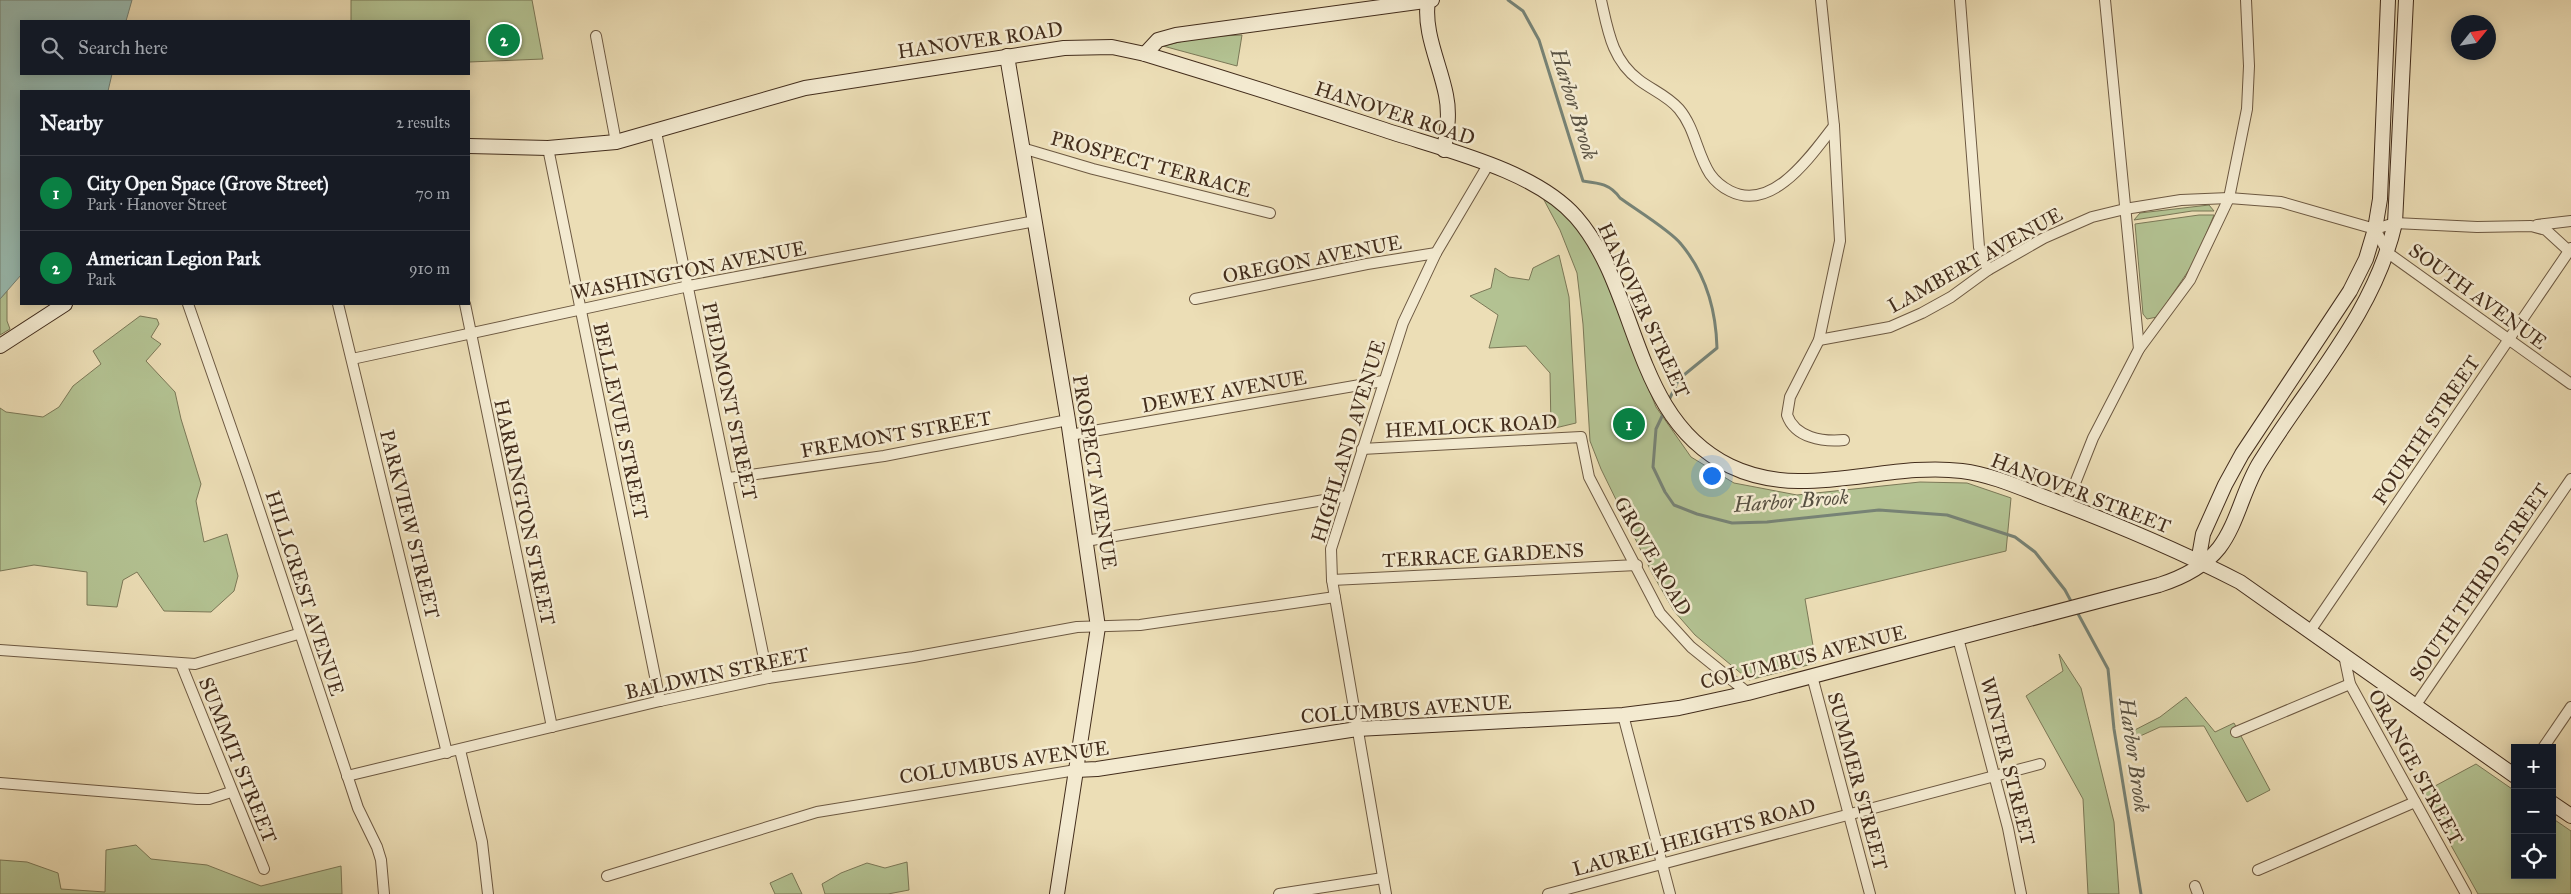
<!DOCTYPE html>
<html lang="en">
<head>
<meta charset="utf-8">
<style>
	body { margin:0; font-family:"IM FELL Great Primer",serif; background:#242831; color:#f1f3f6 }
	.controls { position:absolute; right:15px; bottom:15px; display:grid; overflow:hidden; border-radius:0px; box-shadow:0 2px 12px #0003 }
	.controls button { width:45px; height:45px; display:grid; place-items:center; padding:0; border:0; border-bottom:1px solid #363941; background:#171b24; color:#f1f3f6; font:25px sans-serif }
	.compass { position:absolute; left:2451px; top:15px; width:45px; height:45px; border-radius:50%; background:#171b24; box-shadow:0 2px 12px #0003; rotate:60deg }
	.you { position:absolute; left:1711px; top:475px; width:18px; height:18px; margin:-12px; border:4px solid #fff; border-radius:50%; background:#1a73e8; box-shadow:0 0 0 8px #1a73e833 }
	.badge { display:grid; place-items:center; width:32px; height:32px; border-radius:50%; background:#0b8043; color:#fff; font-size:16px; font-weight:700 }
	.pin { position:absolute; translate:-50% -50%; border:2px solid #fff; box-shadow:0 1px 5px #0006 }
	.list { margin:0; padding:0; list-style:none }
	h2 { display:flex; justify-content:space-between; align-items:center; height:65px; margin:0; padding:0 20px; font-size:21px }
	h2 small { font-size:16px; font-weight:400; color:#9ea1a6 }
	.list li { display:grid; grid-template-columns:32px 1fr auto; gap:15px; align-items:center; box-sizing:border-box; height:75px; padding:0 20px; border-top:1px solid #363941 }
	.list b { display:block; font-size:19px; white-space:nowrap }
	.list p { margin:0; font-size:16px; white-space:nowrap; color:#9ea1a6 }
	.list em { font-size:16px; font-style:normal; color:#9ea1a6 }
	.icon { flex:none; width:28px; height:28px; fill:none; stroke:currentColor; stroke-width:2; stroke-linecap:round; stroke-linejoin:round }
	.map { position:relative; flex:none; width:2571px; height:894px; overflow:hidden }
	.search { position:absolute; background:#171b24; box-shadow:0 2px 12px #0003; left:20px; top:20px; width:450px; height:55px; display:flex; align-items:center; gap:12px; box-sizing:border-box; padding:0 18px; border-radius:0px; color:#9ea1a6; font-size:19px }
	.panel { position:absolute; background:#171b24; box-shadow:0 2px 12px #0003; left:20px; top:90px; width:450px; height:215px; border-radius:0px }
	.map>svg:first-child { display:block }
	.green { fill:#b3c292; stroke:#7b7857 }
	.water { fill:#99bcb2; stroke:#778376 }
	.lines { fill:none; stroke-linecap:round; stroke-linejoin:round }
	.stream { stroke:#778376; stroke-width:3 }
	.street-casing { stroke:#6d5942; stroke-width:12 }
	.secondary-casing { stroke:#432d1c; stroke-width:16 }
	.street { stroke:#f3ead0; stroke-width:10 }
	.secondary { stroke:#f3ead0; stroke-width:14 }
	.labels { text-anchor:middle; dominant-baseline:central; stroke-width:5; stroke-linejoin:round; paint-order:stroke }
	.street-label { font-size:20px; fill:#432d1c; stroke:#f3ead0 }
	.water-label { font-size:21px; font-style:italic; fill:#585142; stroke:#f3ead0 }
</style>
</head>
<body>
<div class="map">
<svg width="2571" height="894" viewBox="0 0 2571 894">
	<rect width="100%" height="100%" fill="#ecdeb6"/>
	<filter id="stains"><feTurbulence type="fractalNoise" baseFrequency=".004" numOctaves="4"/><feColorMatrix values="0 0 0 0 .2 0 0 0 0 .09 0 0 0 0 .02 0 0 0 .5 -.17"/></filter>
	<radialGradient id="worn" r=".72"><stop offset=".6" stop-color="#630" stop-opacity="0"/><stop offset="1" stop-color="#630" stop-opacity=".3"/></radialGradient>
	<!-- green -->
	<g class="green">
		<path d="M351,0H532L543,59L469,62V21H351Z"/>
		<path d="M1242,35L1237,66L1163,46L1200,37Z"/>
		<path d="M1547,195L1572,218L1593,249L1656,407L1691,457L1734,483L1797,495L1920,482L1967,483L2011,498L2006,551L1805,599L1816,663L1749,680L1695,635L1674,611L1652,573L1601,469L1590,441L1583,324L1577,273L1560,230L1544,200Z"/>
		<path d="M2209,205L2214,211H2192L2134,220L2140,213Z"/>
		<path d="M2199,215H2214L2195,261L2157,317L2147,319L2143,314L2135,224Z"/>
		<path d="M1559,255L1569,297L1576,423L1551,429L1550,373L1526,346L1489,348L1498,315L1470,296L1491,288L1495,268L1509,277L1529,280L1533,268Z"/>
		<path d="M7,291V321L10,329L0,335V299Z"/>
		<path d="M140,316L157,319L159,324L151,337L161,344L146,361L175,392L181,419L201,484L196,501L204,542L227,534L238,576L234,591L211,612L164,611L137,572L123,580L117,607L87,605V572L34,565L0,571V408L6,412L43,417L59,407L73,386L101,364L93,351Z"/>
		<path d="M2059,654L2081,688L2114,822L2119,894H2088L2083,799L2026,696L2063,671Z"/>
		<path d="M2186,697L2215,732L2234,723L2270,790L2247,802L2204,726L2160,727L2127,742V734L2160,717Z"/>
		<path d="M2476,764L2515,791V875H2552V818L2571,831V894H2478L2422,793Z"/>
		<path d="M136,845L151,859L207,865L261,886L341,866L342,894H0V860L27,862L58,873L61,889L105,892L106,850Z"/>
		<path d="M907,862L909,890L888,894H825L822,884L841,873L867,863L885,868Z"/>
		<path d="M792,873L802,894H775L770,883Z"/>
	</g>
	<!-- water -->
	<path class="water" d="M0,0H132L126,21H21V74H112L108,91H21V275L0,299Z"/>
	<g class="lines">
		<!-- stream -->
		<g class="stream">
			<path d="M1508,0L1523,11L1539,40L1583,181C1599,183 1610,184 1620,198C1635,209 1671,231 1681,244C1706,274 1716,310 1717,348L1679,379L1668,402"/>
			<path d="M1665,410L1656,429L1653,467L1665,492L1674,505L1697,514L1732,523L1767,522L1879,510L1947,515L2015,537L2035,552L2065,590L2073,605"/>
			<path d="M2076,610L2108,669L2114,729L2141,894"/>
		</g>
		<defs>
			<g id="street">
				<path d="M1601,0C1608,31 1612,60 1639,80C1652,90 1668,96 1679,109C1695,128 1697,154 1710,174C1715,181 1722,187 1730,191C1773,213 1812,154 1834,126"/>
				<path d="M1821,0L1834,126L1840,241L1819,340L1790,397L1787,415C1795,438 1823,442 1844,440"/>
				<path d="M1960,0L1979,247L1988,270"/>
				<path d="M2105,0L2139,349"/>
				<path d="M596,36L616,142"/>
				<path d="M656,132L768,678"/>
				<path d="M548,148L660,701"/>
				<path d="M1022,148L1093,169L1270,213"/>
				<path d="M2537,225L2571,221"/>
				<path d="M2375,229L2388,253L2571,384"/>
				<path d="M1195,299L1367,264L1436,253"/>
				<path d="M188,304L249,479L358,808L377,847L381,860L384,894"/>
				<path d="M338,304L447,753"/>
				<path d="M465,304L552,727"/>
				<path d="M1819,340L1890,327L1922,313L1951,297L1988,270L2044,238L2092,217L2125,209L2181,200L2229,198L2281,202L2375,229L2395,223L2477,227L2531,226L2546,230L2569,251"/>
				<path d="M352,359L689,286L1035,221"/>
				<path d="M1070,435L1383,381"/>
				<path d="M1362,449L1581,437L1589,477L1660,613L1691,647L1748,693"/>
				<path d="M729,478L884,456L1068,420"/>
				<path d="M2066,506L2093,438L2139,349L2190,280L2229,198L2247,109L2249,66L2246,0"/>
				<path d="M1086,541L1347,496"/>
				<path d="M1332,580L1637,565"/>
				<path d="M2310,631L2571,248"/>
				<path d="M1958,638L2008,828L2021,894"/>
				<path d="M0,650L195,664L298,634"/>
				<path d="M2344,655L2350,684L2466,894"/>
				<path d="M181,664L264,869"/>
				<path d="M1812,676L1870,894"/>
				<path d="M2415,706L2571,479"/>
				<path d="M1623,715L1670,894"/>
				<path d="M2236,732L2350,684"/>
				<path d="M2543,748L2571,707"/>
				<path d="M460,750L482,842L488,894"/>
				<path d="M347,776L660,701L768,678L913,657L1077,627L1140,625L1335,597"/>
				<path d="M0,783L197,799H209L231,792"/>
				<path d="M2258,870L2415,802"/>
				<path d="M607,876L817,812L1076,770"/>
				<path d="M2195,886L2198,894"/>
				<path d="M1279,894L1383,878"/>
				<path d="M1386,894L1332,580L1331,549L1403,323L1436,253L1488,165"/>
				<path d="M1548,894L2040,764"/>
			</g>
			<g id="secondary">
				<path d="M1428,0C1423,32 1440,64 1446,95C1450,114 1447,131 1444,150"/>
				<path d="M1145,54L1158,40L1176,35L1432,0"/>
				<path d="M1007,56L1068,420L1098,627L1057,894"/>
				<path d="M469,146L548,148L616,142L805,88L1064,48L1112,47L1145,54C1224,78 1303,103 1382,129C1441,149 1534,169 1576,217C1640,290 1631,418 1730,466C1804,502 1885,461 1962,471C1994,475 2025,490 2055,501C2118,525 2180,551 2240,582L2515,776"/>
				<path d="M0,346L65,304"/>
				<path d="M2202,563L2200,551L2203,534L2225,485L2242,454L2350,291L2366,259L2375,229L2380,199L2388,0"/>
				<path d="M1076,770L1097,769L1357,729L1623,715L1679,708L1748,693L2159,585C2181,578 2204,567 2219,548C2238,523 2243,489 2260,462C2307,385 2375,313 2395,223L2406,0"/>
				<path d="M2552,803L2571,816"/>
			</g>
		</defs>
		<!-- street casing -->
		<use href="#street" class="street-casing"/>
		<!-- secondary casing -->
		<use href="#secondary" class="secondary-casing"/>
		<!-- street -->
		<use href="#street" class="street"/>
		<!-- secondary -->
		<use href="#secondary" class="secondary"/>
	</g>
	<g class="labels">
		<!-- street labels -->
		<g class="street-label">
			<text transform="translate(980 40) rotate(-8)">HANOVER ROAD</text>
			<text transform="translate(1395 113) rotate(18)">HANOVER ROAD</text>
			<text transform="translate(1151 164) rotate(15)">PROSPECT TERRACE</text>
			<text transform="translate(1312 259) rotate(-11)">OREGON AVENUE</text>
			<text transform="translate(1975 260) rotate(-29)">LAMBERT AVENUE</text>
			<text transform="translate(689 270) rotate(-11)">WASHINGTON AVENUE</text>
			<text transform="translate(2478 296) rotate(36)">SOUTH AVENUE</text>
			<text transform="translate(1644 310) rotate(65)">HANOVER STREET</text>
			<text transform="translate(1224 391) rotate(-10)">DEWEY AVENUE</text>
			<text transform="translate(730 401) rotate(78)">PIEDMONT STREET</text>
			<text transform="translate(621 421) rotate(78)">BELLEVUE STREET</text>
			<text transform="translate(1471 426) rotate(-3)">HEMLOCK ROAD</text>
			<text transform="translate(2426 430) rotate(-56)">FOURTH STREET</text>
			<text transform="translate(896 434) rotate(-10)">FREMONT STREET</text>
			<text transform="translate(1348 441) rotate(-73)">HIGHLAND AVENUE</text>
			<text transform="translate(1095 472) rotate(81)">PROSPECT AVENUE</text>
			<text transform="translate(2081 493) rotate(21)">HANOVER STREET</text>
			<text transform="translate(525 512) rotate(78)">HARRINGTON STREET</text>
			<text transform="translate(410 524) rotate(76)">PARKVIEW STREET</text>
			<text transform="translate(1483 555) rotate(-3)">TERRACE GARDENS</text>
			<text transform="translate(1653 556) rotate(60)">GROVE ROAD</text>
			<text transform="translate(2479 582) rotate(-56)">SOUTH THIRD STREET</text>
			<text transform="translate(305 593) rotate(72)">HILLCREST AVENUE</text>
			<text transform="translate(1803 657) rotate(-14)">COLUMBUS AVENUE</text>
			<text transform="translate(717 673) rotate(-12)">BALDWIN STREET</text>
			<text transform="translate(1406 709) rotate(-4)">COLUMBUS AVENUE</text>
			<text transform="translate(238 760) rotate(68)">SUMMIT STREET</text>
			<text transform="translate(2008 761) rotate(76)">WINTER STREET</text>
			<text transform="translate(1004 762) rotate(-8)">COLUMBUS AVENUE</text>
			<text transform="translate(2416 767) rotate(61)">ORANGE STREET</text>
			<text transform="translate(1858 781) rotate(75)">SUMMER STREET</text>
			<text transform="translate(1694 837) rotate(-15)">LAUREL HEIGHTS ROAD</text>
		</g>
		<!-- water labels -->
		<g class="water-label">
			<text transform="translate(1574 104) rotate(73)">Harbor Brook</text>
			<text transform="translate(1791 501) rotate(-4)">Harbor Brook</text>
			<text transform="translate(2134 755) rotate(82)">Harbor Brook</text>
		</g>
	</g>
	<rect width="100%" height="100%" filter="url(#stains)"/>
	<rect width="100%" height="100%" fill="url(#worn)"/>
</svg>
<div class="controls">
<button>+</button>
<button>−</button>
<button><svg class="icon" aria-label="locate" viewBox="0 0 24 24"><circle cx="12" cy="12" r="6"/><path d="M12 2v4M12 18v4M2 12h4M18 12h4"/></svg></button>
</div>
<svg class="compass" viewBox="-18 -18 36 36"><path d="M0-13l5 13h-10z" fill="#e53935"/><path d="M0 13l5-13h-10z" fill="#9ea1a6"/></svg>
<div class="you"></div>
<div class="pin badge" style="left:1629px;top:424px">1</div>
<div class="pin badge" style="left:504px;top:40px">2</div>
<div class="search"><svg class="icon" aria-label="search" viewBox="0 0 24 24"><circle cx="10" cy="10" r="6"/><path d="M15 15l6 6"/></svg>Search here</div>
<section class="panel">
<h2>Nearby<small>2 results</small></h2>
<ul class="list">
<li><span class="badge">1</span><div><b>City Open Space (Grove Street)</b><p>Park · Hanover Street</p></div><em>70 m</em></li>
<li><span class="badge">2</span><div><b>American Legion Park</b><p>Park</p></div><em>910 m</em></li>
</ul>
</section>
</div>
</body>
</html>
